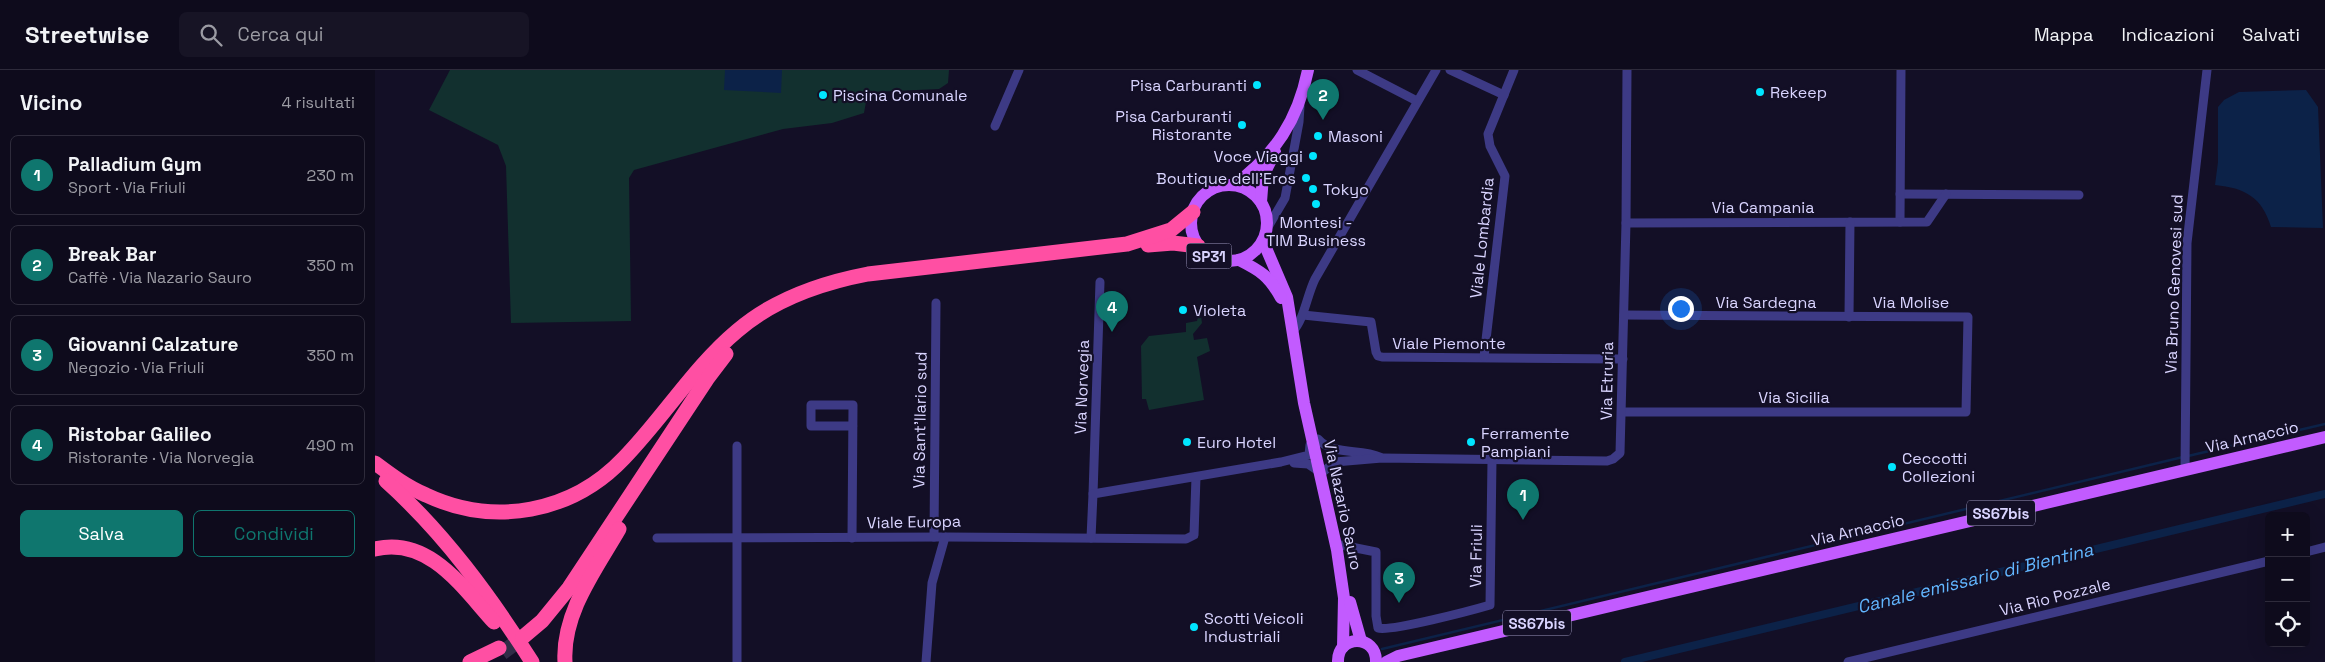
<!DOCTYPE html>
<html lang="it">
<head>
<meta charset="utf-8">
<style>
	body { margin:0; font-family:"Space Grotesk",sans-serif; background:#171425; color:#f1f3f6 }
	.controls { position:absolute; right:15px; bottom:15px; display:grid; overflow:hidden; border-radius:8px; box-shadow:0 5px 20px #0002 }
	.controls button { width:45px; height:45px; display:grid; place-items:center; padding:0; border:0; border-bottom:1px solid #2e2b3b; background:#0e0b1c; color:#f1f3f6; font:25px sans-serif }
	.you { position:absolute; left:1305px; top:238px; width:18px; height:18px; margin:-12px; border:4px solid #fff; border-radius:50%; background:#1a73e8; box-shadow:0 0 0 8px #1a73e833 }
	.badge { display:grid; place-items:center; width:32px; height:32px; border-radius:50%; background:#0f766e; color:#fff; font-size:16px; font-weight:700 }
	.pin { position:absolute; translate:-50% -41px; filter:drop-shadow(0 1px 2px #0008) }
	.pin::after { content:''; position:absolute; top:26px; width:18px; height:15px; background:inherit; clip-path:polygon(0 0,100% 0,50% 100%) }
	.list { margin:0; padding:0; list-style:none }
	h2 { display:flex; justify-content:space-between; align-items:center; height:65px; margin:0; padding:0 20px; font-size:21px }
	h2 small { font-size:16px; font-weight:400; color:#9b9ba3 }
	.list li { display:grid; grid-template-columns:32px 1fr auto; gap:15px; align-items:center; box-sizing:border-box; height:80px; margin:0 10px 10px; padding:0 10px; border:1px solid #2e2b3b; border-radius:8px }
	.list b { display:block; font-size:19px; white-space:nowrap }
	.list p { margin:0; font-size:16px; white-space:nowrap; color:#9b9ba3 }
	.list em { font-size:16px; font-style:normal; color:#9b9ba3 }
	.actions { display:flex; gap:10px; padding:15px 20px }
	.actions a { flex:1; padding:11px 0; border:1px solid #0f766e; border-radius:8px; text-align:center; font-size:18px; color:#0f766e }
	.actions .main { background:#0f766e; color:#fff }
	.icon { flex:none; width:28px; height:28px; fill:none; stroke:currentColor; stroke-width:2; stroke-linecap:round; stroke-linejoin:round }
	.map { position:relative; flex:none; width:1950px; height:592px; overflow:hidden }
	header { display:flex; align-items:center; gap:30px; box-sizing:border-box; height:70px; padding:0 25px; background:#0e0b1c; border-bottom:1px solid #2e2b3b }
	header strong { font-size:24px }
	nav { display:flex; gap:28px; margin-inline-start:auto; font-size:18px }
	.search { width:350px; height:45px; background:#171425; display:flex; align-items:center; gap:12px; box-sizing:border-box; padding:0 18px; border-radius:8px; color:#9b9ba3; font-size:19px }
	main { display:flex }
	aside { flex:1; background:#0e0b1c }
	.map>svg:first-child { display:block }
	.green { fill:#12302f }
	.water { fill:#0c2248 }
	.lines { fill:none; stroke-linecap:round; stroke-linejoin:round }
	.stream { stroke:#0c2248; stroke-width:2.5 }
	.canal { stroke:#0c2248; stroke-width:8 }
	.highway-tunnel { stroke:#312d47; stroke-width:15; stroke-dasharray:15 8; stroke-linecap:butt }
	.street { stroke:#3d3a85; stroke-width:9 }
	.primary { stroke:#c25bff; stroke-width:12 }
	.highway { stroke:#ff4fa3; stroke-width:15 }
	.poi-dot { fill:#00e5ff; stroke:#130f26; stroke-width:2 }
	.labels { text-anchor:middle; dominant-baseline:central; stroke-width:4.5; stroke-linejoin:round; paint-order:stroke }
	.shield { fill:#130f26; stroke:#9e99be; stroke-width:1 }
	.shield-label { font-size:15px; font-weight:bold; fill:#d9d4ff }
	.poi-label { font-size:16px; fill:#d9d4ff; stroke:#130f26; text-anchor:start }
	.street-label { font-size:16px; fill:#d9d4ff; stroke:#130f26 }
	.water-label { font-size:18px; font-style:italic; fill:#62b6ff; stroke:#130f26 }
</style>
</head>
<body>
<header>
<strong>Streetwise</strong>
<div class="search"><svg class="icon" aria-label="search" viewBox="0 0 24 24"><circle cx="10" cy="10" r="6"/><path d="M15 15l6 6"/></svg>Cerca qui</div>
<nav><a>Mappa</a><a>Indicazioni</a><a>Salvati</a></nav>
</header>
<main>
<aside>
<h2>Vicino<small>4 risultati</small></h2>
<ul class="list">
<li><span class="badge">1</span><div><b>Palladium Gym</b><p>Sport · Via Friuli</p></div><em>230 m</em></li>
<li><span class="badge">2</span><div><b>Break Bar</b><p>Caffè · Via Nazario Sauro</p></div><em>350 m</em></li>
<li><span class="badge">3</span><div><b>Giovanni Calzature</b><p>Negozio · Via Friuli</p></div><em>350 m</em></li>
<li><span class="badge">4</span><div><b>Ristobar Galileo</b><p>Ristorante · Via Norvegia</p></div><em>490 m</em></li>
</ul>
<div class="actions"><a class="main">Salva</a><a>Condividi</a></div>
</aside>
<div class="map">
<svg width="1950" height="592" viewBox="0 0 1950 592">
	<rect width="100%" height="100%" fill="#130f26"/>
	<!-- green -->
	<g class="green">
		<path d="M75,0H574L573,13L564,19L497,22L491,32L489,43L457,53L408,59L259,100L254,108L256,251L136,253L131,96L123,75L54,40Z"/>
		<path d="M825,239L827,253L818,264L819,270L832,268L835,281L822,287L829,330L774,340L771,329H767L766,276L774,266L811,262V253L822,251Z"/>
	</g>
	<!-- water -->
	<g class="water">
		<path d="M350,0H407L406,23L349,20Z"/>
		<path d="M1931,20L1943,37L1948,158L1896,157C1887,127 1870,118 1840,115L1843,92V37L1849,30L1864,22Z"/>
	</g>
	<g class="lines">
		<!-- stream -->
		<g class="stream">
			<path d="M1813,386L1950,354"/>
			<path d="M1007,579L1808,387"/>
		</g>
		<!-- canal -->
		<path class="canal" d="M1250,592L1950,424"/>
		<!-- highway-tunnel -->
		<path class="highway-tunnel" d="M127,583L148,567"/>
		<!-- street -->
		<g class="street">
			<path d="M982,0L1042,31"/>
			<path d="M1075,0L1129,25"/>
			<path d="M620,56L644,0"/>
			<path d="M1525,124L1704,125"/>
			<path d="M1525,152L1526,0"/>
			<path d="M1251,153L1552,152L1571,124"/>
			<path d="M893,157L910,128L924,52L925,36"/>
			<path d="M928,245L996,252L1001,282L1003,286L1007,287L1248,289"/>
			<path d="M1474,247L1475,152"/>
			<path d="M918,261C929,250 932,225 940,209L1061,0"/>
			<path d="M1109,287L1130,106L1115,76L1113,64L1139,0"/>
			<path d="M1247,342H1591L1593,247L1249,245"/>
			<path d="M943,369C958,386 985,378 1005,387"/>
			<path d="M919,393L933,394L945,402"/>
			<path d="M1810,400L1812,173L1832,0"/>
			<path d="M949,401L960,392L1007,388L1232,391L1238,389L1245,383L1251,153L1252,0"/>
			<path d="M718,424L725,212"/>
			<path d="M559,467L561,233"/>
			<path d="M282,468L570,467L811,469L819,465L821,407"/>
			<path d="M477,468L478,335H436V356H478"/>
			<path d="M716,468L718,424L906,392L934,385L935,375"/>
			<path d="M966,475L1001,482V546L1003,558C1015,562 1098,540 1115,535L1117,390"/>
			<path d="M1931,482L1950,477"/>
			<path d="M362,592V376"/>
			<path d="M551,592L557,513L570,467"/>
			<path d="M1473,592L1894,491"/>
		</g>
		<!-- primary -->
		<g class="primary">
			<circle cx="854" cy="153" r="38"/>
			<path d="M859,115C900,85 923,50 933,0"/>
			<path d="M886,132L888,106L900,82"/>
			<path d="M888,171L912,227L929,333L962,480L969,528L968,577"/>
			<path d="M864,190C886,201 894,206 906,228"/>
			<path d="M975,532L986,571"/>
			<path d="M963,592C962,564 1002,564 1001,592"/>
			<path d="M1011,592L1023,586L1950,367"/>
		</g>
		<!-- highway -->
		<g class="highway">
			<path d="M773,175L798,173L823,176"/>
			<path d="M0,393C16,405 32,417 51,425C119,457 197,443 249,388C288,348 319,297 362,261C399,229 446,213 493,204L752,174L796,160L818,142"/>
			<path d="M11,411C69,463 115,526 157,592"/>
			<path d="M0,479C54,466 88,518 119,552"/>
			<path d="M148,567L167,551L194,518L332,309L351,284"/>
			<path d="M95,592L124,578"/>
			<path d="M190,592C187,543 221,499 244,459"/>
		</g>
	</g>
	<!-- markers -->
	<g class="poi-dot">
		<circle cx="882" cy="15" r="5"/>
		<circle cx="1385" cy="22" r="5"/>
		<circle cx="448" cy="25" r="5"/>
		<circle cx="867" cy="55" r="5"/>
		<circle cx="943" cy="66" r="5"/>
		<circle cx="938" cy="86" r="5"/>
		<circle cx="931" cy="108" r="5"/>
		<circle cx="938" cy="119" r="5"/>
		<circle cx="941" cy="134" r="5"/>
		<circle cx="808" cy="240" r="5"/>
		<circle cx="812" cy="372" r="5"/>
		<circle cx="1096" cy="372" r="5"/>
		<circle cx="1517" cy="397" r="5"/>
		<circle cx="819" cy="557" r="5"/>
	</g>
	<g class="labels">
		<!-- shield labels -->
		<g class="shield">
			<rect x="811.5" y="173.5" width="45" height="25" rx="4"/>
			<rect x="1592" y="430.5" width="68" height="25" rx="4"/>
			<rect x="1128" y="540.5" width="68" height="25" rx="4"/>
		</g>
		<g class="shield-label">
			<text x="834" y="186">SP31</text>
			<text x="1626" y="443">SS67bis</text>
			<text x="1162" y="553">SS67bis</text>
		</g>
		<!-- poi labels -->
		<g class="poi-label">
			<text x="872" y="15" text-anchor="end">Pisa Carburanti</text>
			<text x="1395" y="22">Rekeep</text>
			<text x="458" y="25">Piscina Comunale</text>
			<text x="857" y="46" text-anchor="end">Pisa Carburanti<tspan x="857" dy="18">Ristorante</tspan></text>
			<text x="953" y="66">Masoni</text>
			<text x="928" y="86" text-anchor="end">Voce Viaggi</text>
			<text x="921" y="108" text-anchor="end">Boutique dell'Eros</text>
			<text x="948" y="119">Tokyo</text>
			<text x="941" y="152" text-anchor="middle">Montesi -<tspan x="941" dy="18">TIM Business</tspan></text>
			<text x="818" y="240">Violeta</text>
			<text x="1106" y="363">Ferramente<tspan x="1106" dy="18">Pampiani</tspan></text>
			<text x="822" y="372">Euro Hotel</text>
			<text x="1527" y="388">Ceccotti<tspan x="1527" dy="18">Collezioni</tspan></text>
			<text x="829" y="548">Scotti Veicoli<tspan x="829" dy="18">Industriali</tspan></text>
		</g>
		<!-- street labels -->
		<g class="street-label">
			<text x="1388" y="137">Via Campania</text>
			<text transform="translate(1107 168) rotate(-84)">Viale Lombardia</text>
			<text transform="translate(1799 214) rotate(-88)">Via Bruno Genovesi sud</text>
			<text x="1391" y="232">Via Sardegna</text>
			<text x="1536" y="232">Via Molise</text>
			<text x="1074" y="273">Viale Piemonte</text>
			<text transform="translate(1232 311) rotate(-89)">Via Etruria</text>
			<text transform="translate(707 317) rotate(-88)">Via Norvegia</text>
			<text x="1419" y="327">Via Sicilia</text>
			<text transform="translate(545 350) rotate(-89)">Via Sant'Ilario sud</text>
			<text transform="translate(1877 367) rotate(-13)">Via Arnaccio</text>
			<text transform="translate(968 435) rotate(78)">Via Nazario Sauro</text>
			<text transform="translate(539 452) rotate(-1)">Viale Europa</text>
			<text transform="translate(1483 460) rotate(-13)">Via Arnaccio</text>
			<text transform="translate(1101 486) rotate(-89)">Via Friuli</text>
			<text transform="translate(1680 527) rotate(-14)">Via Rio Pozzale</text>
		</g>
		<!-- water labels -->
		<g class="water-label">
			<text transform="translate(1600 508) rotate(-14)">Canale emissario di Bientina</text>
		</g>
	</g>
</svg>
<div class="controls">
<button>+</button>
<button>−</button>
<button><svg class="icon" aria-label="locate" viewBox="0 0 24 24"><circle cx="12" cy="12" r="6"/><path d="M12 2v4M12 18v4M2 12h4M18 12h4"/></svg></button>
</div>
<div class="you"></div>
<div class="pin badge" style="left:1148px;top:450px">1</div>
<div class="pin badge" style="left:948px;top:50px">2</div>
<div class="pin badge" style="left:1024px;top:533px">3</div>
<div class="pin badge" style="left:737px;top:262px">4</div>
</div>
</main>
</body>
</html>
